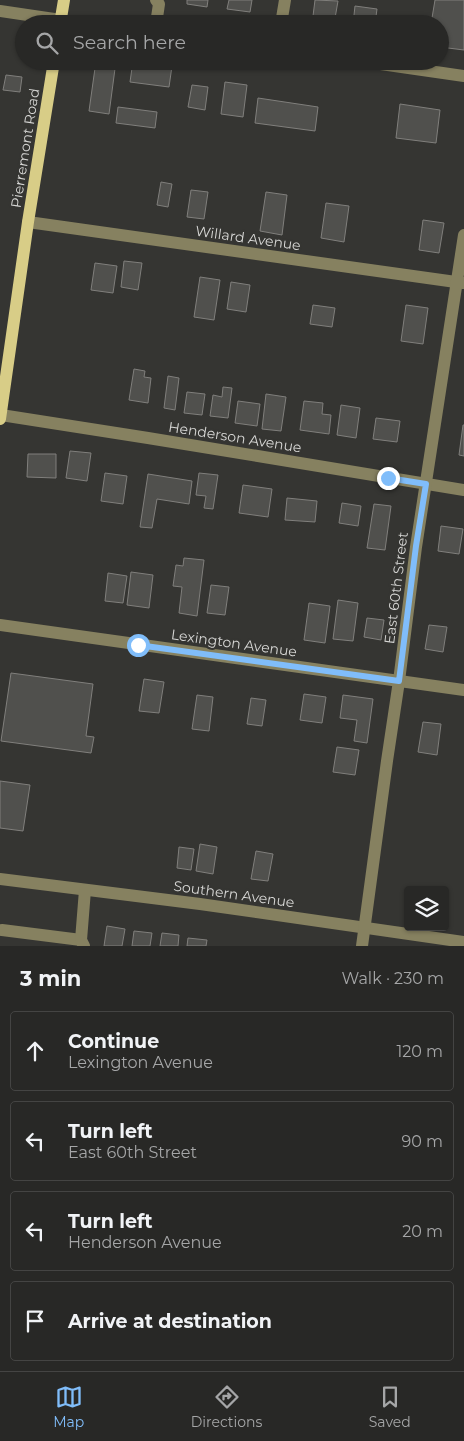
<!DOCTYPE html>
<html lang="en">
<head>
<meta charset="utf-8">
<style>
	body { margin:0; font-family:Montserrat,sans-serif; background:#30302e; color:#f1f3f6 }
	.controls { position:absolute; right:15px; bottom:15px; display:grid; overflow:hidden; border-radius:5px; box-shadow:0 1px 4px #0004 }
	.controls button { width:45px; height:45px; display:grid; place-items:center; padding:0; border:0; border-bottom:1px solid #444443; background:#282826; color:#f1f3f6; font:25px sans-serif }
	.stop { position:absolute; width:15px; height:15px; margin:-11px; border:4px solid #80bdfa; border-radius:50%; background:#fff }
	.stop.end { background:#80bdfa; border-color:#fff; box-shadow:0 1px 5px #0008 }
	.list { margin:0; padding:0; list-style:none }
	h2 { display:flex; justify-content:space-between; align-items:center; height:65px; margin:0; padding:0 20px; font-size:21px }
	h2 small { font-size:16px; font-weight:400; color:#a5a6a7 }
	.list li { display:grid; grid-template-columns:32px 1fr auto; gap:15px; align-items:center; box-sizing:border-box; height:80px; margin:0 10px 10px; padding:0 10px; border:1px solid #444443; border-radius:5px }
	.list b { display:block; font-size:19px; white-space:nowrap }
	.list p { margin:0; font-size:16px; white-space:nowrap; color:#a5a6a7 }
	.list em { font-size:16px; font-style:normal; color:#a5a6a7 }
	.icon { flex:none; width:28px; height:28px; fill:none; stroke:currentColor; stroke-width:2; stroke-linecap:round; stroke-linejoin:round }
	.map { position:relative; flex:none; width:464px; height:946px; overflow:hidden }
	.search { position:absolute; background:#282826; box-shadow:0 1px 4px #0004; left:15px; right:15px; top:15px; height:55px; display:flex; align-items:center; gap:12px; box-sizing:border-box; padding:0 18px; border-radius:28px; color:#a5a6a7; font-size:19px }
	.sheet { height:425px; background:#282826 }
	nav { display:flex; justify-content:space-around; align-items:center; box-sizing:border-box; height:70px; border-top:1px solid #444443; background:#282826; font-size:14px; color:#a5a6a7 }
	nav a { display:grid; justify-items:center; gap:2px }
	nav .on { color:#80bdfa }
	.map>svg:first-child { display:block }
	.building { fill:#50504d; stroke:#807f7c }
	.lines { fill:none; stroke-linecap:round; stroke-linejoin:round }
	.minor { stroke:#868160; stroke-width:12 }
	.major { stroke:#d8cd87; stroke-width:12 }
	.route { stroke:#80bdfa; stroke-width:6 }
	.labels { text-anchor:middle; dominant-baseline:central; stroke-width:4.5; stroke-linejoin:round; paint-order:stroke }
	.street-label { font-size:14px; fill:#d7d7d5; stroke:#353532 }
</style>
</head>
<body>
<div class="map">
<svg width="464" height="946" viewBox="0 0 464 946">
	<rect width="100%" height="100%" fill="#353532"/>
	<!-- building -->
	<g class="building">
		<path d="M187,0H208L207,7L187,4Z"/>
		<path d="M229,0H252L250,12L227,9Z"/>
		<path d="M315,0L338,1L334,24H312Z"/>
		<path d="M435,0H464V50L440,47V24H431Z"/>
		<path d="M355,6L377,9L375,24H353Z"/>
		<path d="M96,61H116L109,114L89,111Z"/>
		<path d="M133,61L172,66L169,87L130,82Z"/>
		<path d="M6,75L22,77L20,92L3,90Z"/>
		<path d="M225,82L247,85L243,117L221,114Z"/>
		<path d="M192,85L208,87L205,110L188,107Z"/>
		<path d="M258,98L318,107L315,131L255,123Z"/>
		<path d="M400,104L440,110L436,143L396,138Z"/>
		<path d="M118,107L157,112L155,128L116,123Z"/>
		<path d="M161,182L172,184L168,207L157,205Z"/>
		<path d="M191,190L208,192L204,219L187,217Z"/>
		<path d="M266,192L287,195L282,235L260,231Z"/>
		<path d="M326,203L349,206L344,242L321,238Z"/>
		<path d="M423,220L444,223L439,253L419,250Z"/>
		<path d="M124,261L142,263L138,290L121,287Z"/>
		<path d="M95,263L117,266L113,293L91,290Z"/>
		<path d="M200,277L220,280L214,320L194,317Z"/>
		<path d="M231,282L250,285L246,312L227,309Z"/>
		<path d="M313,305L335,308L332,327L310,324Z"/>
		<path d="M406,305L428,308L423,344L401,341Z"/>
		<path d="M134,369L145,371L144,377L151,378L148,403L129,400Z"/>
		<path d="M168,376L179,378L175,410L164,408Z"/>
		<path d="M223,387L232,388L228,418L210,416L213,395L222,397Z"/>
		<path d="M187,392L205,394L202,415L184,413Z"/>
		<path d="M266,394L286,397L281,431L262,429Z"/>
		<path d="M238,401L260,404L257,426L235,423Z"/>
		<path d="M304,401L323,403L322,414L331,415L329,434L300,430Z"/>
		<path d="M341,405L360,408L356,438L337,435Z"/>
		<path d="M376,418L400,421L397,442L373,439Z"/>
		<path d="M463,425H464V456L459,455Z"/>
		<path d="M70,451L91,453L87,481L66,478Z"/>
		<path d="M28,454H56V478L27,477Z"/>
		<path d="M105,473L127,476L123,504L101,501Z"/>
		<path d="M199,473L218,475L213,509L204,508L206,496L196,495Z"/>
		<path d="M148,474L192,481L189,504L157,499L152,528L140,527Z"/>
		<path d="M243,485L272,489L268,517L239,513Z"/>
		<path d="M287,498L317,501L315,522L285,520Z"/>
		<path d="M342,503L361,506L358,526L339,523Z"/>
		<path d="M374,504L391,506L385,550L367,548Z"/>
		<path d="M441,526L463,529L459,554L438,551Z"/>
		<path d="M184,558L204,560L197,616L179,613L182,587L173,586L176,565L183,566Z"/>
		<path d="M131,572L153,575L149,608L127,605Z"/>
		<path d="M108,573L127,576L123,603L105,601Z"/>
		<path d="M211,585L229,587L225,615L207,613Z"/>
		<path d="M338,600L358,603L353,641L333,639Z"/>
		<path d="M309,603L330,606L325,643L304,640Z"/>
		<path d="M367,618L384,620L381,640L364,637Z"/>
		<path d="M429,625L447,627L443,652L425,649Z"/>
		<path d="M11,673L93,684L86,736L94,737L91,753L1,741Z"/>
		<path d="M144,679L164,682L159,713L139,711Z"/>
		<path d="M304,694L326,697L322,723L300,720Z"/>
		<path d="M197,695L213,697L209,731L192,729Z"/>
		<path d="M343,695L373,699L367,743L354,741L357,720L340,718Z"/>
		<path d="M251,698L266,700L262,726L247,724Z"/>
		<path d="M423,722L441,724L437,755L418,752Z"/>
		<path d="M337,747L359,750L355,775L333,772Z"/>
		<path d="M0,781L30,785L23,831L0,828Z"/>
		<path d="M200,844L217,847L213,874L196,871Z"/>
		<path d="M179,847L194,849L191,870L177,868Z"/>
		<path d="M256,851L273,854L268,881L251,879Z"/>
		<path d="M107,926L125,929L122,946H104Z"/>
		<path d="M134,931L152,933L150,946H132Z"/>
		<path d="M162,933L179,935L178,946H160Z"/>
		<path d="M188,938L207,940L206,946H187Z"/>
	</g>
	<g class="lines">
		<!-- minor -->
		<g class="minor">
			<path d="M156,0L159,4L156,24"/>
			<path d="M0,11L88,24"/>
			<path d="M281,24L285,0"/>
			<path d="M360,61L464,76"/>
			<path d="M28,222L463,283"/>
			<path d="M1,415L148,438L464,490"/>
			<path d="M0,625L464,690"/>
			<path d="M0,879L200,904L464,942"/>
			<path d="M2,930L81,940"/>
			<path d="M84,946L81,940L85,890"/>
			<path d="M362,946L387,761L399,681L416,547L464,235"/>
		</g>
		<!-- major -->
		<g class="major">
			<path d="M60,24L64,0"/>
			<path d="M0,419L28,222L54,61"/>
		</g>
	</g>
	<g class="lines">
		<!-- route -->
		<path class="route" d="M138,645L399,681L416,546L426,484L388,478"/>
	</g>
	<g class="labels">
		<!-- street labels -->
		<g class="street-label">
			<text transform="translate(25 148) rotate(-81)">Pierremont Road</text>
			<text transform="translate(248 238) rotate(8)">Willard Avenue</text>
			<text transform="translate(235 437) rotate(9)">Henderson Avenue</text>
			<text transform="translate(396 588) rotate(-83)">East 60th Street</text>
			<text transform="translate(234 643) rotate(8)">Lexington Avenue</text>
			<text transform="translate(234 894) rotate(8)">Southern Avenue</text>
		</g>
	</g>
</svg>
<div class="controls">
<button><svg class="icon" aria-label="layers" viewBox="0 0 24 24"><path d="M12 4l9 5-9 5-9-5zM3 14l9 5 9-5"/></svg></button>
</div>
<div class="stop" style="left:138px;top:645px"></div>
<div class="stop end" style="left:388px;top:478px"></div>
<div class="search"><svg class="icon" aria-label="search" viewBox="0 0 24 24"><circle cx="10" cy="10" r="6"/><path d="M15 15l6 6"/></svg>Search here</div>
</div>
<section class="sheet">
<h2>3 min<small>Walk · 230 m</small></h2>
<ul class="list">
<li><svg class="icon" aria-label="ahead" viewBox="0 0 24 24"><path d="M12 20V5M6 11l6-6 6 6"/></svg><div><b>Continue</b><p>Lexington Avenue</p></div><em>120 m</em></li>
<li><svg class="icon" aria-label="left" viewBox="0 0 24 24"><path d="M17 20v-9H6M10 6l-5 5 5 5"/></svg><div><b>Turn left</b><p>East 60th Street</p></div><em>90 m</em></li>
<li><svg class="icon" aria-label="left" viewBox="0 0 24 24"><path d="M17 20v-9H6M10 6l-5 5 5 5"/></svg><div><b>Turn left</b><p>Henderson Avenue</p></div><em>20 m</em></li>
<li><svg class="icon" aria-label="arrive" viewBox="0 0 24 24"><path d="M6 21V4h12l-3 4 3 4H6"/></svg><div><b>Arrive at destination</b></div></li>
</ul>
</section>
<nav>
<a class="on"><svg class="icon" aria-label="map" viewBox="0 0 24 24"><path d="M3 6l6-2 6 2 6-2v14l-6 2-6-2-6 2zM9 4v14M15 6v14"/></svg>Map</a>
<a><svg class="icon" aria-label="directions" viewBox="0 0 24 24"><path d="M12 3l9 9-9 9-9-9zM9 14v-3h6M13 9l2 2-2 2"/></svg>Directions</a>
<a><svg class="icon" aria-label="saved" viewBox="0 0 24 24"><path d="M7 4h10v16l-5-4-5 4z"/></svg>Saved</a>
</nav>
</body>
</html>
